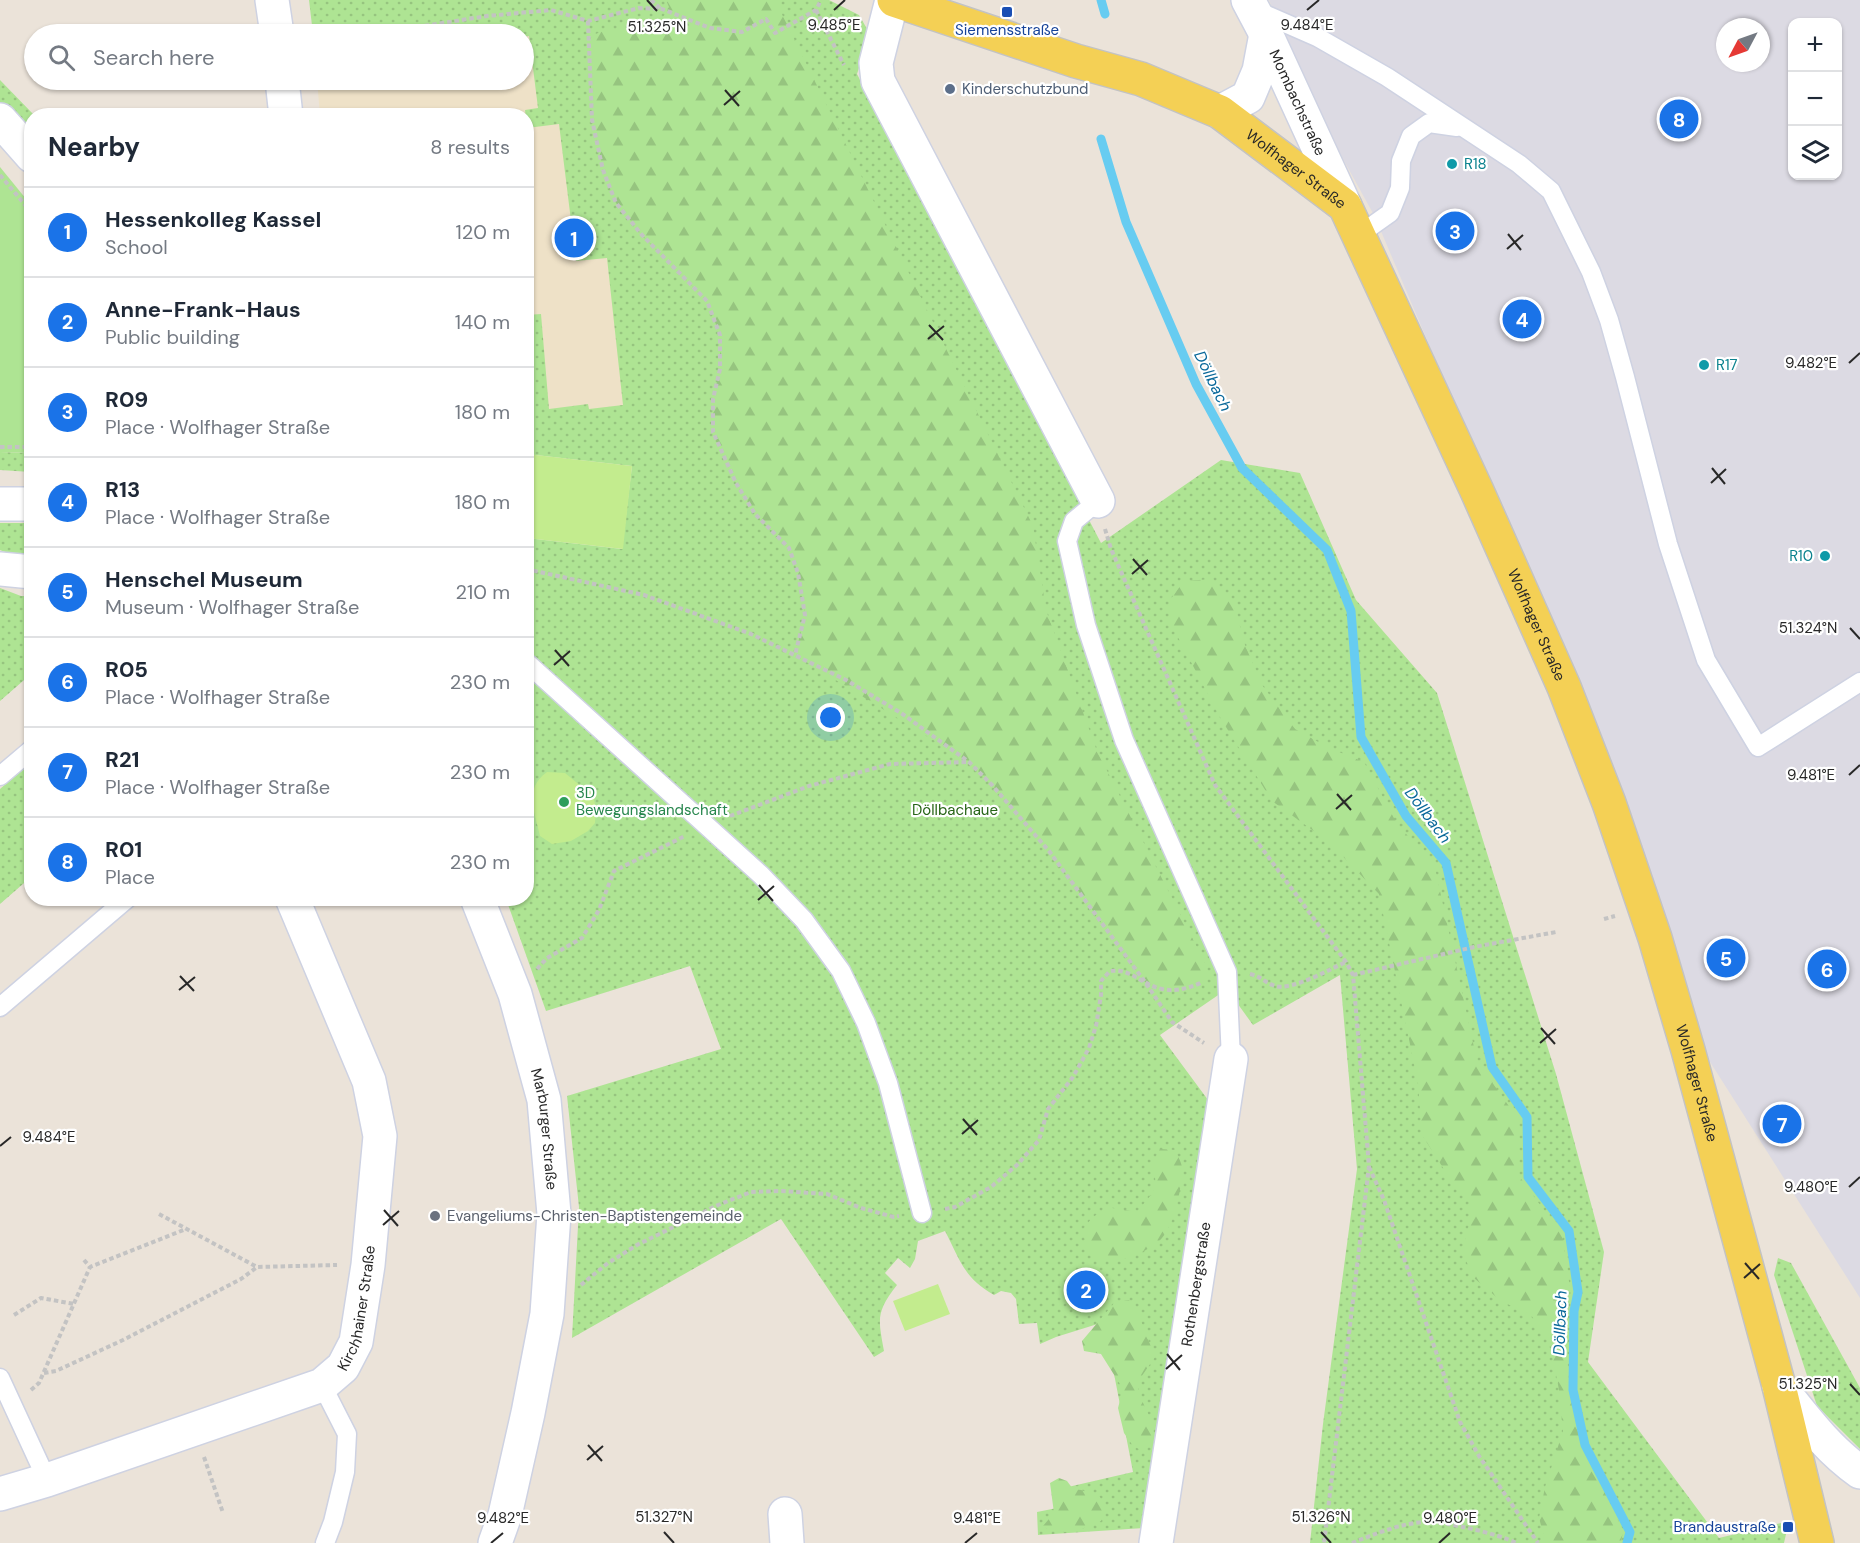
<!DOCTYPE html>
<html lang="en">
<head>
<meta charset="utf-8">
<style>
	body { margin:0; font-family:"DM Sans",sans-serif; background:#f2f2f3; color:#1f2937 }
	.controls { position:absolute; right:18px; top:18px; display:grid; overflow:hidden; border-radius:12px; box-shadow:0 2px 4px #0004 }
	.controls button { width:54px; height:54px; display:grid; place-items:center; padding:0; border:0; border-bottom:2px solid #e0e1e3; background:#fff; color:#1f2937; font:30px sans-serif }
	.compass { position:absolute; left:1716px; top:18px; width:54px; height:54px; border-radius:50%; background:#fff; box-shadow:0 2px 4px #0004; rotate:229deg }
	.you { position:absolute; left:831px; top:718px; width:21px; height:21px; margin:-15px; border:4px solid #fff; border-radius:50%; background:#1a73e8; box-shadow:0 0 0 9px #1a73e833 }
	.badge { display:grid; place-items:center; width:39px; height:39px; border-radius:50%; background:#1a73e8; color:#fff; font-size:20px; font-weight:700 }
	.pin { position:absolute; translate:-50% -50%; border:3px solid #fff; box-shadow:0 2px 6px #0006 }
	.list { margin:0; padding:0; list-style:none }
	h2 { display:flex; justify-content:space-between; align-items:center; height:78px; margin:0; padding:0 24px; font-size:26px }
	h2 small { font-size:20px; font-weight:400; color:#747a83 }
	.list li { display:grid; grid-template-columns:39px 1fr auto; gap:18px; align-items:center; box-sizing:border-box; height:90px; padding:0 24px; border-top:2px solid #e0e1e3 }
	.list b { display:block; font-size:22px; white-space:nowrap }
	.list p { margin:0; font-size:20px; white-space:nowrap; color:#747a83 }
	.list em { font-size:20px; font-style:normal; color:#747a83 }
	.icon { flex:none; width:33px; height:33px; fill:none; stroke:currentColor; stroke-width:2; stroke-linecap:round; stroke-linejoin:round }
	.map { position:relative; flex:none; width:1860px; height:1543px; overflow:hidden }
	.search { position:absolute; background:#fff; box-shadow:0 2px 4px #0004; left:24px; top:24px; width:510px; height:66px; display:flex; align-items:center; gap:15px; box-sizing:border-box; padding:0 21px; border-radius:33px; color:#747a83; font-size:22px }
	.panel { position:absolute; background:#fff; box-shadow:0 2px 4px #0004; left:24px; top:108px; width:510px; height:798px; border-radius:24px }
	.map>svg:first-child { display:block }
	.industrial { fill:#dcdae3; fill-rule:evenodd }
	.education { fill:#eee1c7 }
	.grass { fill:url(#grass-dots) }
	.forest { fill:url(#forest-firs) }
	.garden { fill:#aee493 }
	.pitch { fill:#c3ec8e }
	.lines { fill:none; stroke-linecap:round; stroke-linejoin:round }
	.stream { stroke:#67ccf1; stroke-width:9 }
	.lane-casing { stroke:#ced2e2; stroke-width:21 }
	.street-casing { stroke:#ced2e2; stroke-width:36 }
	.secondary-casing { stroke:#ced2e2; stroke-width:36 }
	.primary-casing { stroke:#c3c3c3; stroke-width:36 }
	.path { stroke:#c3c3c3; stroke-width:4; stroke-dasharray:4.5 3; stroke-linecap:butt }
	.lane { stroke:#fff; stroke-width:18 }
	.street { stroke:#fff; stroke-width:33 }
	.secondary { stroke:#fff; stroke-width:33 }
	.primary { stroke:#f4d055; stroke-width:33 }
	.ticks { fill:none; stroke:#282828; stroke-width:2 }
	.transit-dot { fill:#1a4fb4; stroke:#fff; stroke-width:2 }
	.service-dot { fill:#5c6f8a; stroke:#fff; stroke-width:2 }
	.culture-dot { fill:#0f9aa8; stroke:#fff; stroke-width:2 }
	.leisure-dot { fill:#2e9e5b; stroke:#fff; stroke-width:2 }
	.worship-dot { fill:#6b7280; stroke:#fff; stroke-width:2 }
	.labels { text-anchor:middle; dominant-baseline:central; stroke-width:4.5; stroke-linejoin:round; paint-order:stroke }
	.transit-label { font-size:15px; fill:#164399; stroke:#fff }
	.service-label { font-size:15px; fill:#4e5e75; stroke:#fff; text-anchor:start }
	.street-label { font-size:15px; fill:#282828; stroke:#fff }
	.culture-label { font-size:15px; fill:#0d838f; stroke:#fff; text-anchor:start }
	.leisure-label { font-size:15px; fill:#27864d; stroke:#fff; text-anchor:start }
	.park-label { font-size:15px; fill:#276517; stroke:#fff }
	.worship-label { font-size:15px; fill:#5b616d; stroke:#fff; text-anchor:start }
	.water-label { font-size:16px; font-style:italic; fill:#09689a; stroke:#fff }
	.ticks-label { font-size:15px; text-anchor:middle; fill:#282828; stroke:#fff; stroke-width:4.5; stroke-linejoin:round; paint-order:stroke }
</style>
</head>
<body>
<div class="map">
<svg width="1860" height="1543" viewBox="0 0 1860 1543">
	<defs>
		<pattern id="grass-dots" width="8" height="8" patternUnits="userSpaceOnUse" patternTransform="scale(1.5)"><rect width="8" height="8" fill="#aee493"/><path d="M2 2h.1M6 6h.1" fill="none" stroke="#96c47f" stroke-width="1.8" stroke-linecap="round"/></pattern>
		<pattern id="forest-firs" width="22" height="20" patternUnits="userSpaceOnUse" patternTransform="scale(1.5)"><rect width="22" height="20" fill="#aee493"/><path d="M5 1l3.5 6h-7zM16 11l3.5 6h-7z" fill="#96c47f"/></pattern>
	</defs>
	<rect width="100%" height="100%" fill="#ebe3d9"/>
	<!-- industrial -->
	<path class="industrial" d="M1269,0H1860V1298L1705,1054L1444,380L1375,217L1342,157ZM1792,22H1838V176H1792ZM1725,27H1761V63H1725Z"/>
	<!-- education -->
	<path class="education" d="M536,33L577,105L657,420L527,433L526,116L320,115L317,80H524V34Z"/>
	<!-- grass -->
	<g class="grass">
		<path d="M309,0H829L859,15L870,34L857,74L1101,543L1221,460L1300,473L1356,600L1437,693L1556,1074L1604,1252L1588,1362L1719,1538L1789,1521L1784,1543H1310L1323,1424L1357,1169L1340,975L1253,1025L1227,989L1160,1035L1211,1104L1144,1528L1038,1535L1037,1512L1057,1508L1055,1490L1133,1472L1104,1322L1056,1337L1040,1344L1037,1323L1019,1324L1016,1299L1011,1293L1001,1291L994,1295C964,1278 960,1260 945,1231L918,1241L915,1259L910,1268L898,1258L885,1273L897,1285C876,1312 878,1318 884,1351L874,1357L781,1219L572,1338L579,1207L567,1096L721,1049L690,966L546,1011L506,899L526,898L527,538L622,549L632,466L527,454V315L541,314L549,409L588,404L589,409L623,405L607,258L576,261L559,124L527,128L525,110L538,108L529,36L524,37V34H313Z"/>
		<path d="M0,80L34,115L32,116L31,140L0,108Z"/>
		<path d="M0,452L31,453V472L0,470Z"/>
		<path d="M0,523H31V555L10,554L0,550Z"/>
		<path d="M0,588L21,596H32L31,674L0,701Z"/>
		<path d="M31,762V877L0,904V789Z"/>
		<path d="M1778,1258L1791,1263L1860,1388V1449L1817,1406L1774,1275Z"/>
	</g>
	<!-- forest -->
	<g class="forest">
		<path d="M666,0H775L1033,526L1046,610L1097,751L1205,963L1207,974L1203,982C1179,992 1170,992 1145,982L1049,851L992,785L969,762L795,655L805,615L798,573L789,548L755,514L736,483L713,432V399L720,369V335L707,301L642,235L616,203L603,170L592,120L589,41C602,18 655,42 669,7Z"/>
		<path d="M1213,579L1236,610L1245,645L1262,685L1295,729L1329,748L1364,762L1396,822L1435,868L1477,1061L1518,1119L1519,1176L1562,1235L1570,1288L1565,1333L1570,1392L1581,1442L1623,1531L1621,1543H1546L1539,1518L1545,1487L1563,1431L1559,1390L1550,1343L1531,1315L1501,1301L1474,1278L1462,1252L1469,1225V1201L1447,1174L1422,1135L1418,1083L1379,894L1329,842L1272,801L1221,719L1171,624L1170,600L1184,581Z"/>
		<path d="M1160,1149L1175,1150C1177,1155 1181,1161 1182,1167C1183,1184 1174,1225 1162,1238C1150,1251 1120,1264 1103,1260C1099,1259 1094,1256 1090,1254L1082,1231L1091,1219L1106,1207L1137,1212C1153,1192 1160,1190 1152,1164Z"/>
		<path d="M1129,1300L1139,1316L1155,1357L1139,1380L1138,1392L1151,1420L1152,1435L1147,1448L1139,1449L1133,1446L1124,1433L1118,1408L1123,1389L1101,1354L1084,1351L1082,1341L1115,1302Z"/>
		<path d="M1059,1478L1067,1481L1073,1489L1081,1490L1100,1497L1105,1510L1101,1521C1085,1529 1058,1538 1043,1526L1054,1513L1050,1483Z"/>
	</g>
	<!-- garden -->
	<path class="garden" d="M0,167L31,205V453L0,452Z"/>
	<!-- pitch -->
	<g class="pitch">
		<path d="M527,454L632,466L623,549L527,538Z"/>
		<path d="M547,772L565,773L593,796L596,808L595,823L588,831L571,841L552,844L540,836C535,812 523,789 547,772Z"/>
		<path d="M938,1284L950,1314L905,1331L893,1301Z"/>
	</g>
	<g class="lines">
		<!-- stream -->
		<g class="stream">
			<path d="M1101,0L1105,14"/>
			<path d="M1101,139L1126,222L1196,384L1242,468L1327,550L1351,611L1361,737L1406,816L1446,863L1492,1067L1527,1117L1528,1177L1569,1231L1578,1292L1574,1311L1573,1390L1585,1445L1630,1532L1627,1543"/>
		</g>
		<defs>
			<g id="lane">
				<path d="M1255,10L1317,37L1387,77L1519,164L1551,191L1591,272L1609,320L1625,377L1668,544L1706,660L1758,747L1860,682"/>
				<path d="M1359,235L1390,213L1400,188L1401,161L1411,136L1429,123L1457,127"/>
				<path d="M1098,501L1074,521L1067,541L1086,625L1124,740L1227,972L1231,1059"/>
				<path d="M526,662L761,875L804,920L841,971L866,1023L888,1083L922,1213"/>
				<path d="M0,776L32,749"/>
				<path d="M0,1007L128,898"/>
				<path d="M0,1378L47,1480"/>
				<path d="M322,1385L347,1434L345,1472L333,1522L325,1543"/>
			</g>
			<g id="street">
				<path d="M272,0L277,34"/>
				<path d="M892,0L876,63L878,81L1098,501"/>
				<path d="M282,80L286,116"/>
				<path d="M0,120L32,156"/>
				<path d="M0,504H32"/>
				<path d="M0,569L32,572"/>
				<path id="s1" d="M477,898L515,994L544,1100L554,1214L547,1314L528,1413L505,1515L495,1543"/>
				<path d="M1779,1386C1804,1417 1827,1449 1860,1472"/>
				<path id="s2" d="M0,1494L47,1480L322,1385L343,1367L356,1342L368,1265L380,1136L369,1081L292,898"/>
				<path d="M785,1514L787,1543"/>
				<path id="s3" d="M1156,1543L1231,1059"/>
			</g>
			<g id="secondary">
				<path id="s4" d="M1248,0L1266,34L1345,206"/>
				<path d="M1220,112L1248,97L1259,71L1266,34"/>
			</g>
			<g id="primary">
				<path id="s5" d="M894,0L1076,61L1141,79L1220,112L1345,206L1477,491L1564,687L1609,803L1655,938L1688,1050L1779,1386L1817,1543"/>
			</g>
		</defs>
		<!-- lane casing -->
		<use href="#lane" class="lane-casing"/>
		<!-- street casing -->
		<use href="#street" class="street-casing"/>
		<!-- secondary casing -->
		<use href="#secondary" class="secondary-casing"/>
		<!-- primary casing -->
		<use href="#primary" class="primary-casing"/>
		<!-- path -->
		<g class="path">
			<path d="M651,0L661,9"/>
			<path d="M816,10L844,65"/>
			<path d="M588,21L592,120L603,170L616,203L642,235L707,301L720,335V369L713,399V432L736,483L755,514L789,548L798,573L805,615L795,655"/>
			<path d="M373,34L487,16L551,10L588,21L639,8L662,9L710,28L742,32L766,19L775,33L816,10L821,0"/>
			<path d="M0,175L32,213"/>
			<path d="M0,447H32"/>
			<path d="M1105,529L1111,549L1215,785L1346,962L1353,975L1369,1166L1324,1543"/>
			<path d="M526,569L644,595L751,634L846,680L901,713L969,762L992,785L1049,851L1145,982L1172,1022L1204,1043"/>
			<path d="M730,816L809,786L890,764L969,762"/>
			<path d="M1604,919L1615,916"/>
			<path d="M537,969L547,958L582,938L599,910L614,871L685,836"/>
			<path d="M1250,974C1260,976 1266,983 1275,986C1292,991 1330,969 1346,962"/>
			<path d="M1353,975L1474,947L1556,932"/>
			<path d="M1369,1167L1384,1200L1460,1422L1479,1456L1538,1543"/>
			<path d="M945,1209L955,1207L991,1187L1017,1165L1039,1140L1048,1109L1073,1077L1089,1048L1096,1026L1101,995V981L1110,971C1131,968 1142,985 1162,989C1177,992 1189,988 1203,982"/>
			<path d="M159,1214L257,1267L337,1265"/>
			<path d="M84,1260L90,1267L186,1229"/>
			<path d="M581,1285L608,1263L637,1245L718,1205L751,1192L782,1191L827,1194L861,1208L894,1217L899,1216"/>
			<path d="M14,1315L41,1298L74,1304"/>
			<path d="M44,1373L56,1371L123,1340L241,1279L257,1267"/>
			<path d="M31,1390L39,1383L90,1267"/>
			<path d="M204,1457L223,1513"/>
			<path d="M1352,1543C1372,1535 1402,1523 1424,1522C1444,1521 1499,1534 1516,1543"/>
		</g>
		<!-- lane -->
		<use href="#lane" class="lane"/>
		<!-- street -->
		<use href="#street" class="street"/>
		<!-- secondary -->
		<use href="#secondary" class="secondary"/>
		<!-- primary -->
		<use href="#primary" class="primary"/>
	</g>
	<!-- ticks -->
	<path class="ticks" d="M647,0L657,11M834,10L845,0M1307,10L1319,0M725,90L739,106M724,105L740,91M1508,234L1521,250M1507,249L1523,235M929,325L943,340M928,339L944,326M1849,363L1860,353M1712,468L1725,484M1711,483L1726,469M1133,559L1147,575M1132,574L1148,560M1850,628L1860,639M555,650L569,666M554,665L570,651M1849,775L1860,765M1337,794L1351,810M1336,809L1352,795M759,885L773,901M758,900L774,886M180,976L194,991M179,990L195,977M1541,1028L1555,1044M1540,1043L1556,1029M963,1119L977,1135M962,1134L978,1120M0,1146L11,1137M1849,1187L1860,1177M384,1210L398,1226M383,1225L399,1211M1745,1263L1759,1279M1744,1278L1760,1264M1167,1354L1180,1370M1166,1369L1182,1355M1850,1384L1860,1395M588,1445L602,1461M587,1460L603,1446M664,1532L674,1543M1321,1532L1331,1543M491,1543L503,1533M965,1543L977,1533M1439,1543L1450,1533"/>
	<!-- markers -->
	<g class="transit-dot">
		<rect x="1001" y="6" width="12" height="12" rx="3"/>
		<rect x="1782" y="1521" width="12" height="12" rx="3"/>
	</g>
	<circle class="service-dot" cx="950" cy="89" r="6"/>
	<g class="culture-dot">
		<circle cx="1452" cy="164" r="6"/>
		<circle cx="1704" cy="365" r="6"/>
		<circle cx="1825" cy="556" r="6"/>
	</g>
	<circle class="leisure-dot" cx="564" cy="802" r="6"/>
	<circle class="worship-dot" cx="435" cy="1216" r="6"/>
	<g class="labels">
		<!-- transit labels -->
		<g class="transit-label">
			<text x="1007" y="30">Siemensstraße</text>
			<text x="1776" y="1527" text-anchor="end">Brandaustraße</text>
		</g>
		<!-- service labels -->
		<g class="service-label">
			<text x="962" y="89">Kinderschutzbund</text>
		</g>
		<!-- street labels -->
		<g class="street-label">
			<text stroke="none"><textPath href="#s4" startOffset="114">Mombachstraße</textPath></text>
			<text stroke="none"><textPath href="#s5" startOffset="440">Wolfhager Straße</textPath></text>
			<text stroke="none"><textPath href="#s5" startOffset="962">Wolfhager Straße</textPath></text>
			<text stroke="none"><textPath href="#s5" startOffset="1448">Wolfhager Straße</textPath></text>
			<text stroke="none"><textPath href="#s1" startOffset="242">Marburger Straße</textPath></text>
			<text stroke="none"><textPath href="#s3" startOffset="262">Rothenbergstraße</textPath></text>
			<text stroke="none"><textPath href="#s2" startOffset="429">Kirchhainer Straße</textPath></text>
		</g>
		<!-- culture labels -->
		<g class="culture-label">
			<text x="1464" y="164">R18</text>
			<text x="1716" y="365">R17</text>
			<text x="1813" y="556" text-anchor="end">R10</text>
		</g>
		<!-- leisure labels -->
		<g class="leisure-label">
			<text x="576" y="793">3D<tspan x="576" dy="17">Bewegungslandschaft</tspan></text>
		</g>
		<!-- park labels -->
		<g class="park-label">
			<text x="955" y="810">Döllbachaue</text>
		</g>
		<!-- worship labels -->
		<g class="worship-label">
			<text x="447" y="1216">Evangeliums-Christen-Baptistengemeinde</text>
		</g>
		<!-- water labels -->
		<g class="water-label">
			<text transform="translate(1213 381) rotate(64)">Döllbach</text>
			<text transform="translate(1428 815) rotate(53)">Döllbach</text>
			<text transform="translate(1560 1323) rotate(-88)">Döllbach</text>
		</g>
	</g>
	<g class="ticks-label">
		<text x="834" y="30">9.485°E</text>
		<text x="1307" y="30">9.484°E</text>
		<text x="657" y="32">51.325°N</text>
		<text x="1811" y="368">9.482°E</text>
		<text x="1808" y="633">51.324°N</text>
		<text x="1811" y="780">9.481°E</text>
		<text x="49" y="1142">9.484°E</text>
		<text x="1811" y="1192">9.480°E</text>
		<text x="1808" y="1389">51.325°N</text>
		<text x="664" y="1522">51.327°N</text>
		<text x="1321" y="1522">51.326°N</text>
		<text x="503" y="1523">9.482°E</text>
		<text x="977" y="1523">9.481°E</text>
		<text x="1450" y="1523">9.480°E</text>
	</g>
</svg>
<div class="controls">
<button>+</button>
<button>−</button>
<button><svg class="icon" aria-label="layers" viewBox="0 0 24 24"><path d="M12 4l9 5-9 5-9-5zM3 14l9 5 9-5"/></svg></button>
</div>
<svg class="compass" viewBox="-18 -18 36 36"><path d="M0-13l5 13h-10z" fill="#e53935"/><path d="M0 13l5-13h-10z" fill="#747a83"/></svg>
<div class="you"></div>
<div class="pin badge" style="left:574px;top:238px">1</div>
<div class="pin badge" style="left:1086px;top:1290px">2</div>
<div class="pin badge" style="left:1455px;top:231px">3</div>
<div class="pin badge" style="left:1522px;top:319px">4</div>
<div class="pin badge" style="left:1726px;top:958px">5</div>
<div class="pin badge" style="left:1827px;top:969px">6</div>
<div class="pin badge" style="left:1782px;top:1124px">7</div>
<div class="pin badge" style="left:1679px;top:119px">8</div>
<div class="search"><svg class="icon" aria-label="search" viewBox="0 0 24 24"><circle cx="10" cy="10" r="6"/><path d="M15 15l6 6"/></svg>Search here</div>
<section class="panel">
<h2>Nearby<small>8 results</small></h2>
<ul class="list">
<li><span class="badge">1</span><div><b>Hessenkolleg Kassel</b><p>School</p></div><em>120 m</em></li>
<li><span class="badge">2</span><div><b>Anne-Frank-Haus</b><p>Public building</p></div><em>140 m</em></li>
<li><span class="badge">3</span><div><b>R09</b><p>Place · Wolfhager Straße</p></div><em>180 m</em></li>
<li><span class="badge">4</span><div><b>R13</b><p>Place · Wolfhager Straße</p></div><em>180 m</em></li>
<li><span class="badge">5</span><div><b>Henschel Museum</b><p>Museum · Wolfhager Straße</p></div><em>210 m</em></li>
<li><span class="badge">6</span><div><b>R05</b><p>Place · Wolfhager Straße</p></div><em>230 m</em></li>
<li><span class="badge">7</span><div><b>R21</b><p>Place · Wolfhager Straße</p></div><em>230 m</em></li>
<li><span class="badge">8</span><div><b>R01</b><p>Place</p></div><em>230 m</em></li>
</ul>
</section>
</div>
</body>
</html>
